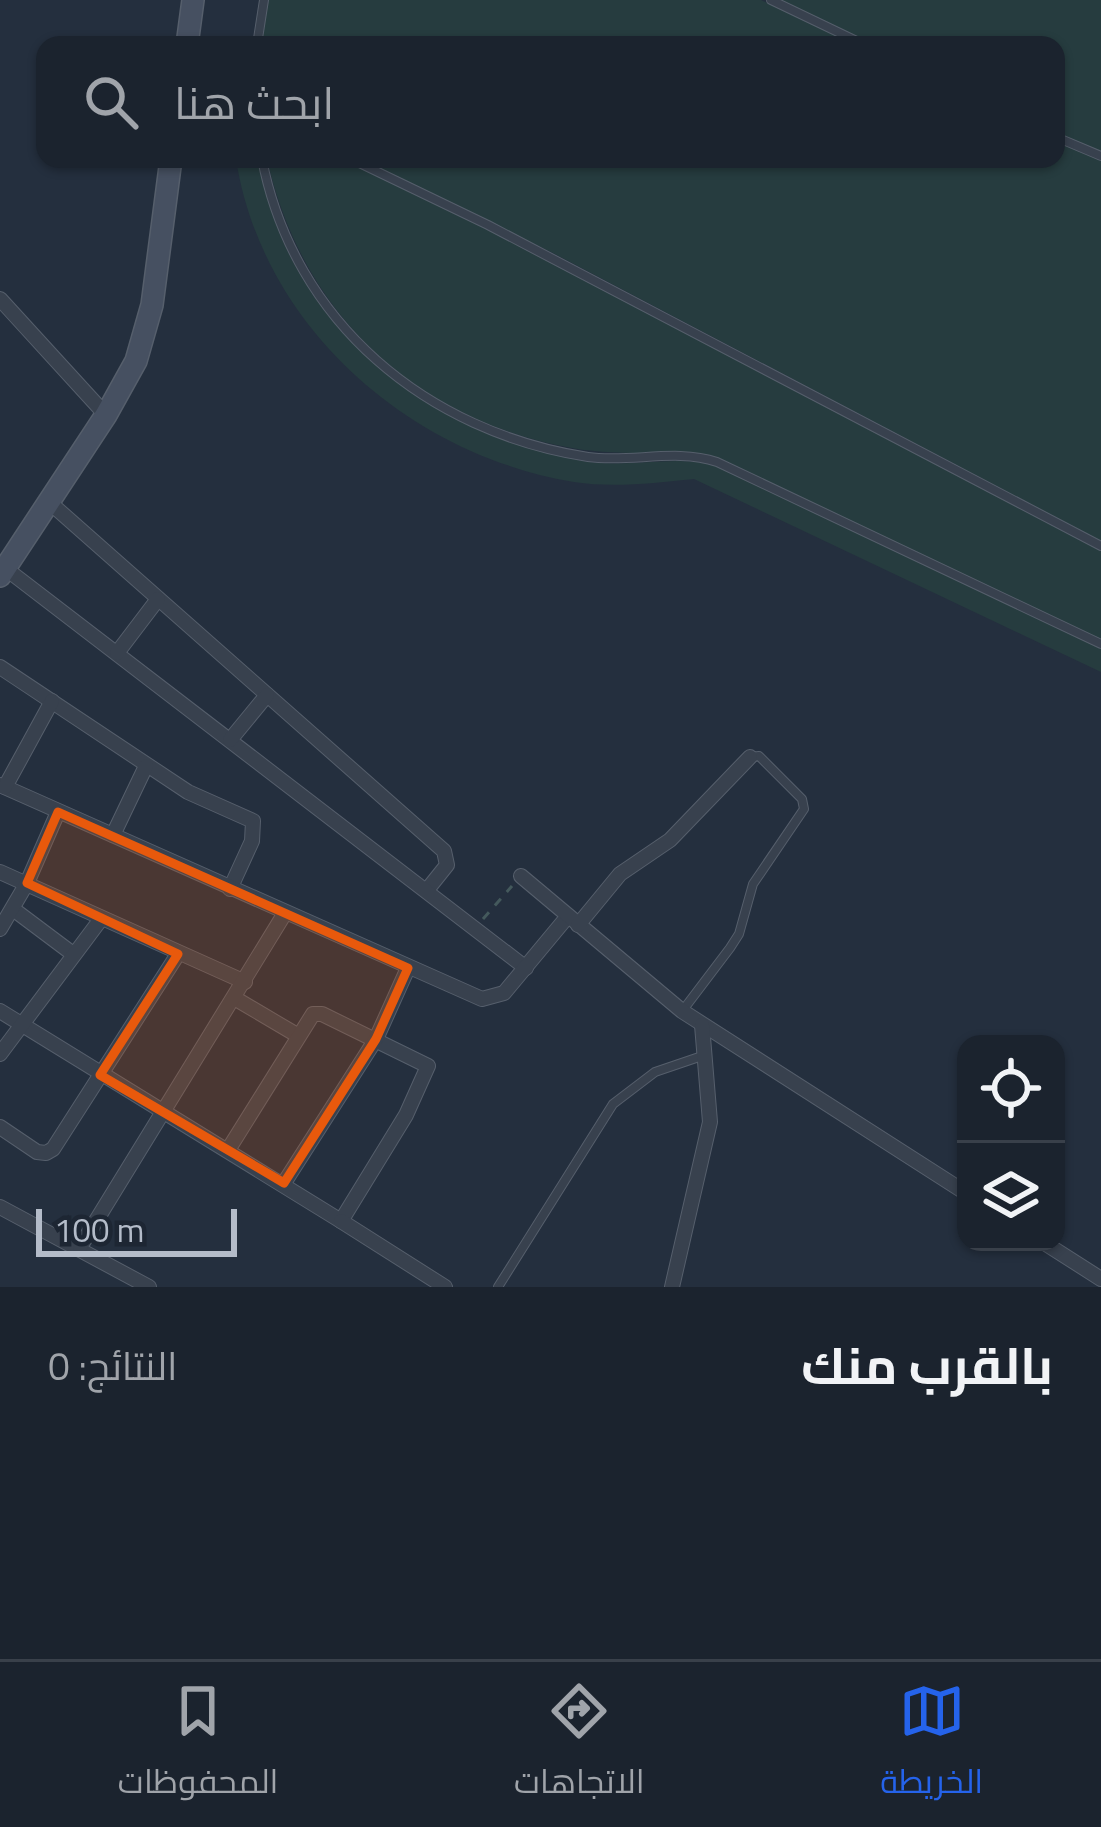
<!DOCTYPE html>
<html lang="ar">
<head>
<meta charset="utf-8">
<style>
	body { margin:0; font-family:"Titillium Web",Cairo,sans-serif; background:#282f3a; color:#f1f3f6; direction:rtl }
	.controls { position:absolute; right:36px; bottom:36px; display:grid; overflow:hidden; border-radius:24px; box-shadow:0 3px 9px #0004 }
	.controls button { width:108px; height:108px; display:grid; place-items:center; padding:0; border:0; border-bottom:3px solid #39404a; background:#1b232e; color:#f1f3f6; font:60px sans-serif }
	.scale { position:absolute; left:36px; bottom:30px; width:201px; box-sizing:border-box; padding-left:12px; border:6px solid #b4bcc9; border-top:0; font-size:33px; line-height:42px; white-space:nowrap; color:#b4bcc9; -webkit-text-stroke:9px #1d2633; paint-order:stroke }
	.list { margin:0; padding:0; list-style:none }
	h2 { display:flex; justify-content:space-between; align-items:center; height:156px; margin:0; padding:0 48px; font-size:51px }
	h2 small { font-size:39px; font-weight:400; color:#a0a4aa }
	.icon { flex:none; width:66px; height:66px; fill:none; stroke:currentColor; stroke-width:2; stroke-linecap:round; stroke-linejoin:round }
	.map { position:relative; flex:none; width:1101px; height:1287px; overflow:hidden; direction:ltr }
	.search { position:absolute; background:#1b232e; box-shadow:0 3px 9px #0004; left:36px; right:36px; top:36px; height:132px; display:flex; align-items:center; gap:30px; box-sizing:border-box; padding:0 42px; border-radius:24px; color:#a0a4aa; font-size:45px }
	.sheet { height:372px; background:#1b232e }
	nav { display:flex; justify-content:space-around; align-items:center; box-sizing:border-box; height:168px; border-top:3px solid #39404a; background:#1b232e; font-size:33px; color:#a0a4aa }
	nav a { display:grid; justify-items:center; gap:6px }
	nav .on { color:#2563eb }
	.map>svg:first-child { display:block }
	.green { fill:#263c3f }
	.lines { fill:none; stroke-linecap:round; stroke-linejoin:round }
	.lane-casing { stroke:#565f6c; stroke-width:10 }
	.street-casing { stroke:#565f6c; stroke-width:16 }
	.secondary-casing { stroke:#565f6c; stroke-width:24 }
	.path { stroke:#44595c; stroke-width:3; stroke-dasharray:9 9; stroke-linecap:butt }
	.lane { stroke:#38414e; stroke-width:8 }
	.street { stroke:#38414e; stroke-width:14 }
	.secondary { stroke:#465061; stroke-width:21 }
	.marked { fill:#e8590c; fill-opacity:0.2; stroke:#e8590c; stroke-width:9; stroke-linejoin:round }
</style>
</head>
<body>
<div class="map">
<svg width="1101" height="1287" viewBox="0 0 1101 1287">
	<rect width="100%" height="100%" fill="#242f3e"/>
	<!-- green -->
	<g class="green">
		<path d="M268,0H761L858,45H261Z"/>
		<path d="M779,0H1101V153L1056,133V45H873Z"/>
		<path d="M1056,141L1101,160V541L553,253L359,159H1056Z"/>
		<path d="M236,159H258C287,324 421,428 578,460C624,470 670,454 715,465L1101,648V672L694,479C654,483 613,488 574,482C410,455 262,327 236,159Z"/>
		<path d="M267,159H344L419,193L1101,549V642L734,465C681,447 626,458 572,448C415,420 302,314 267,159Z"/>
	</g>
	<g class="lines">
		<defs>
			<g id="lane">
				<path d="M771,0L865,45"/>
				<path d="M257,45L264,0"/>
				<path d="M1056,137L1101,156"/>
				<path d="M262,159C294,323 427,432 588,457C631,463 676,448 717,462L1101,644"/>
				<path d="M351,159L488,225L1101,546"/>
				<path d="M683,1010L730,948L739,934L753,884L804,809L802,799L759,756L750,757"/>
				<path d="M498,1287L613,1104L655,1072L705,1055"/>
			</g>
			<g id="street">
				<path d="M0,299L106,415"/>
				<path d="M48,501L444,851L447,865L427,890"/>
				<path d="M5,568L526,968"/>
				<path d="M117,653L158,599"/>
				<path d="M0,667L188,792L253,821L252,841L230,889"/>
				<path d="M230,740L267,695"/>
				<path d="M0,785L482,999L504,993L568,916"/>
				<path d="M5,787L52,701"/>
				<path d="M113,835L146,766"/>
				<path d="M0,872L245,982"/>
				<path d="M521,876L682,1011L966,1193"/>
				<path d="M13,909L73,954"/>
				<path d="M578,925L620,874L670,840L750,757"/>
				<path d="M0,929L27,883L58,812"/>
				<path d="M236,999L297,1035"/>
				<path d="M0,1011L341,1221L406,1115L428,1066L322,1014H313L228,1150"/>
				<path d="M0,1054L101,919"/>
				<path d="M0,1127L37,1152L46,1153L53,1149L178,954"/>
				<path d="M284,1183L376,1039L408,968"/>
				<path d="M0,1207L149,1287"/>
				<path d="M341,1221L445,1287"/>
				<path d="M1043,1242L1101,1279"/>
				<path d="M80,1247L285,913"/>
				<path d="M672,1287L710,1122L702,1025"/>
			</g>
			<g id="secondary">
				<path d="M187,45L193,0"/>
				<path d="M0,576L106,415L136,361L152,305L171,159"/>
			</g>
		</defs>
		<!-- lane casing -->
		<use href="#lane" class="lane-casing"/>
		<!-- street casing -->
		<use href="#street" class="street-casing"/>
		<!-- secondary casing -->
		<use href="#secondary" class="secondary-casing"/>
		<!-- path -->
		<path class="path" d="M483,919L512,886"/>
		<!-- lane -->
		<use href="#lane" class="lane"/>
		<!-- street -->
		<use href="#street" class="street"/>
		<!-- secondary -->
		<use href="#secondary" class="secondary"/>
	</g>
	<!-- marked area -->
	<path class="marked" d="M58,812L408,968L376,1039L284,1183L100,1075L178,954L27,883Z"/>
</svg>
<div class="controls">
<button><svg class="icon" aria-label="locate" viewBox="0 0 24 24"><circle cx="12" cy="12" r="6"/><path d="M12 2v4M12 18v4M2 12h4M18 12h4"/></svg></button>
<button><svg class="icon" aria-label="layers" viewBox="0 0 24 24"><path d="M12 4l9 5-9 5-9-5zM3 14l9 5 9-5"/></svg></button>
</div>
<div class="scale">100 m</div>
<div class="search"><svg class="icon" aria-label="search" viewBox="0 0 24 24"><circle cx="10" cy="10" r="6"/><path d="M15 15l6 6"/></svg>ابحث هنا</div>
</div>
<section class="sheet">
<h2>بالقرب منك<small>النتائج: 0</small></h2>
<ul class="list">
</ul>
</section>
<nav>
<a class="on"><svg class="icon" aria-label="map" viewBox="0 0 24 24"><path d="M3 6l6-2 6 2 6-2v14l-6 2-6-2-6 2zM9 4v14M15 6v14"/></svg>الخريطة</a>
<a><svg class="icon" aria-label="directions" viewBox="0 0 24 24"><path d="M12 3l9 9-9 9-9-9zM9 14v-3h6M13 9l2 2-2 2"/></svg>الاتجاهات</a>
<a><svg class="icon" aria-label="saved" viewBox="0 0 24 24"><path d="M7 4h10v16l-5-4-5 4z"/></svg>المحفوظات</a>
</nav>
</body>
</html>
